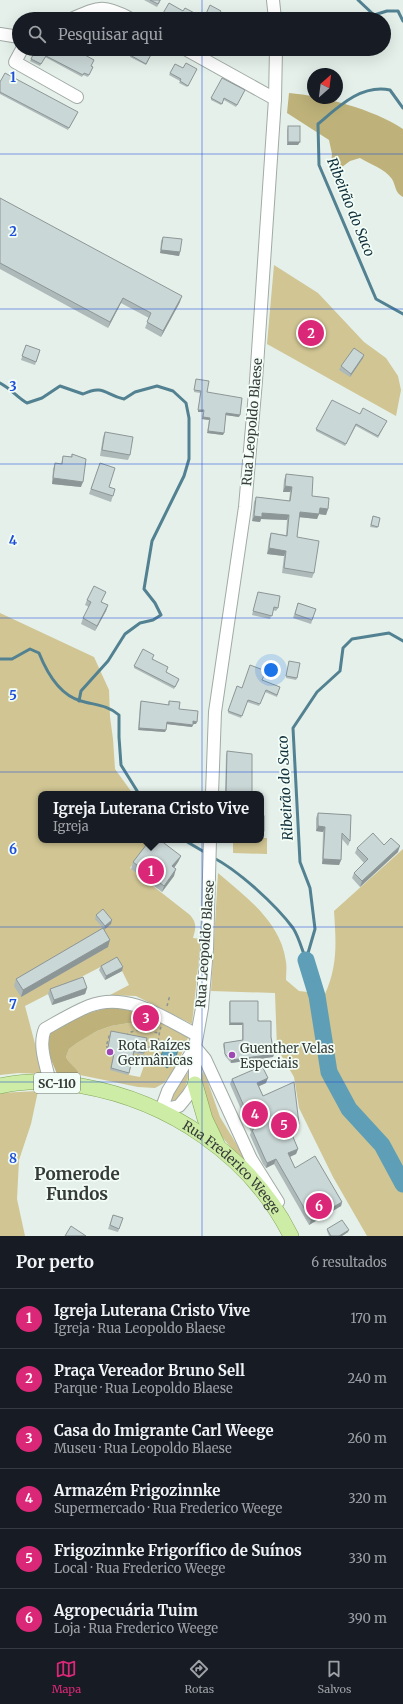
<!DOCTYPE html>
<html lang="pt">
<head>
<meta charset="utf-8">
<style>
	body { margin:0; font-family:Merriweather,serif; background:#242831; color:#f1f3f6 }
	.compass { position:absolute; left:307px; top:68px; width:36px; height:36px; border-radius:50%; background:#171b24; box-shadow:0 4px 16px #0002; rotate:28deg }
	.you { position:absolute; left:271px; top:670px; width:14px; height:14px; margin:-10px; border:3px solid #fff; border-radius:50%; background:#1a73e8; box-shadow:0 0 0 6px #1a73e833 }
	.badge { display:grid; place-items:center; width:26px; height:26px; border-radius:50%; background:#db2777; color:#fff; font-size:13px; font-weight:700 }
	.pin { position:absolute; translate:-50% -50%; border:2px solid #fff; box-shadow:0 1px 4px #0006 }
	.popup { position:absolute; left:38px; top:791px; width:226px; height:52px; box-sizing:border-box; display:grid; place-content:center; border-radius:8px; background:#171b24; filter:drop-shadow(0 1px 3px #0005); font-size:13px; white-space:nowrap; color:#9ea1a6 }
	.popup b { font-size:15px; color:#f1f3f6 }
	.popup::after { content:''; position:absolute; left:50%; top:100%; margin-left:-8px; border:8px solid transparent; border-top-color:#171b24 }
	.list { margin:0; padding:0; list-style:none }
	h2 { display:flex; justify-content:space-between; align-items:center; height:52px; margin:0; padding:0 16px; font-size:17px }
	h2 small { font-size:13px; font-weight:400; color:#9ea1a6 }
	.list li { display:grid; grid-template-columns:26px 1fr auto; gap:12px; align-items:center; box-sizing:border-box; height:60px; padding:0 16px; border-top:1px solid #363941 }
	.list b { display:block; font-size:15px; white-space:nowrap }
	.list p { margin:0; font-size:13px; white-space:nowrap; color:#9ea1a6 }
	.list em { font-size:13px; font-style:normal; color:#9ea1a6 }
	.icon { flex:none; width:22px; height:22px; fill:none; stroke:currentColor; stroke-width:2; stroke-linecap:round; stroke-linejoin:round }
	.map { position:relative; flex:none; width:403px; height:1236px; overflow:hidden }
	.search { position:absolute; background:#171b24; box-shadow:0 4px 16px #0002; left:12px; right:12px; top:12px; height:44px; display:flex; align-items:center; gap:10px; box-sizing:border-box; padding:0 14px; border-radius:22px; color:#9ea1a6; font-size:15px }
	.sheet { height:412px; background:#171b24 }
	nav { display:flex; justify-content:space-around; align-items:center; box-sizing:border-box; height:56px; border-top:1px solid #363941; background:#171b24; font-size:11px; color:#9ea1a6 }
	nav a { display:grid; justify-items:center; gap:2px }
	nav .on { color:#db2777 }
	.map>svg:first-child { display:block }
	.green { fill:#d0c593; fill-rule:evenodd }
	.forest { fill:#beb27a }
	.water { fill:#5e9fb7; stroke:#528191 }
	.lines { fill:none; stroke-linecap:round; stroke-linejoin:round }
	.stream { stroke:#528191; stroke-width:3 }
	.river { stroke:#5e9fb7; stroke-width:17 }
	.minor-casing { stroke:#a1aba5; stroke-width:14 }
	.major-casing { stroke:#82a658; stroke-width:16 }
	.path { stroke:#8d9591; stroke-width:1.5; stroke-dasharray:3 3; stroke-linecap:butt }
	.minor { stroke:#fff; stroke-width:12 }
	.major { stroke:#cdeca5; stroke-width:15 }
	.wall { fill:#aeb9b9 }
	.shaded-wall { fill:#8d9696 }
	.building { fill:#cad7d7; stroke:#8d9696 }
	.grid { fill:none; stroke:#1d4ed8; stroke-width:1; stroke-opacity:0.55 }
	.poi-dot { fill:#9f48b4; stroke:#f3fdf7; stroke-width:1.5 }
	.labels { text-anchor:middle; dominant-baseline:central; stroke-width:3.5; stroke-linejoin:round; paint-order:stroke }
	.shield { fill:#f3fdf7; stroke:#6f7571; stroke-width:1 }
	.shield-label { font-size:12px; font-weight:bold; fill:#363b38 }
	.street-label { font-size:13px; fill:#363b38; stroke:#f3fdf7 }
	.poi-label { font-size:13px; fill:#363b38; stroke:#f3fdf7; text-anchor:start }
	.water-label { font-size:14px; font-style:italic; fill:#0e2e39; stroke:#f3fdf7 }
	.district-label { font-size:17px; font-weight:bold; fill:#363b38; stroke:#f3fdf7 }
	.grid-label { font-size:13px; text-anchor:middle; font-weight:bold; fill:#1d4ed8; stroke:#f3fdf7; stroke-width:3.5; stroke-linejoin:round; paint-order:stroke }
</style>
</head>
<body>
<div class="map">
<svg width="403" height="1236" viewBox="0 0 403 1236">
	<rect width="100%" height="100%" fill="#e5f0ea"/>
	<!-- green -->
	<g class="green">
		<path d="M274,265L318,293L364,342L386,358L398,376L401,390L396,416L267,344Z"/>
		<path d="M0,613L94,657L109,690L110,717L113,739L115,769L133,794H41V840H151L130,868L190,915C197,923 196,928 193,938L201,939L192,1024L136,996L110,995L129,985L116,959L25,1006L43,1074L19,1073L0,1075Z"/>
		<path d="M261,838H267V854L233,853V840H261Z"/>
		<path d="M403,849V1236H367L333,1177L299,1108L294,1077L277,1048L275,993L211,991L218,873C246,897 281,922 286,962C287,968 286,974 286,980L299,991L325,994C338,965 336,942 334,911Z"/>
		<path d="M161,1021L189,1035L177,1066L164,1083L155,1088L138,1087L80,1075C76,1066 70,1065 66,1057L69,1049L77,1043L97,1031L111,1026L129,1023L157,1028ZM133,1057L146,1060L140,1077L129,1075Z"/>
		<path d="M189,1071C188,1083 183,1092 176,1101H173L171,1100L173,1093Z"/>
		<path d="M203,1071H204L220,1117L257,1178L216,1130L201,1081Z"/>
		<path d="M38,1091L31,1124L19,1160L17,1199L25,1236H0V1093Z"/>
	</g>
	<!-- forest -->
	<g class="forest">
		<path d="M289,93C323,96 373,109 403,129V197C395,193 396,186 392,179C385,169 370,164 360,158L350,161L338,170L331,165L332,154L329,140L287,113Z"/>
		<path d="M112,1007H134L161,1021L158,1028L129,1023L111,1026L97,1031L77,1043L69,1049L66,1057C70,1065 76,1066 80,1075L57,1074L50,1057L47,1033C69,1020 87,1012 112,1007Z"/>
	</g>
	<!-- water -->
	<path class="water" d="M173,1044L178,1048C177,1056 174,1063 167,1068L161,1063C159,1055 164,1046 173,1044Z"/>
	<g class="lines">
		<!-- stream -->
		<g class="stream">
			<path d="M358,0L374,15L387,11H398L403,21"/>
			<path d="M403,108L390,90C361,84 338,107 318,124L319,165L376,299L403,314"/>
			<path d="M0,383C10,388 17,397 27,403L42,398L60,386L83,394C104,384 105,395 124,399L135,392L157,386L173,391L186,403L189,418V459L184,476L152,541L144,589L155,603L161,615L153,620L140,623L125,634L108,661L81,691L79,701"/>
			<path d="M0,659H12L30,649L39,653C47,673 59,695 81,701C95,705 108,705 119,715V737L121,765L139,794"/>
			<path d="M184,840L206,853"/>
			<path d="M212,857C238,870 276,905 293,928C299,937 302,950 306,960"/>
			<path d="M306,960L315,929L310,888L300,862L293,728L317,692L340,671L343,648L352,639L389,633L403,641"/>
		</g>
		<!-- river -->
		<path class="river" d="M306,960L317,996L329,1072L349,1109L382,1145L403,1184"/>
		<defs>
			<g id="minor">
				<path d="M273,0L275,19"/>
				<path d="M71,19C99,7 103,4 131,19"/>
				<path d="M0,34L19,37"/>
				<path d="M22,49L15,62L77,97"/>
				<path d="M185,49L275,99"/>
				<path d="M212,794L215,712L245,507L256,381L275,99L276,49"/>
				<path d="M195,1047L168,1091L161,1110L179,1106L188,1095L195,1084V1047L202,1008L207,949L210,840"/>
				<path d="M195,1047L205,1059L211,1072L251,1159L278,1202"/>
				<path d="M50,1082C46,1065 38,1045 45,1029C59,1021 74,1012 89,1006C127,991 164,1018 197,1035"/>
			</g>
			<g id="major">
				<path d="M195,1084L205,1119L217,1144"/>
				<path id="s1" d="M0,1086C26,1080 55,1081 82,1086C168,1101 251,1155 291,1236"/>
			</g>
		</defs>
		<!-- minor casing -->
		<use href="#minor" class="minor-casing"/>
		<!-- major casing -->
		<use href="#major" class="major-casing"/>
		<!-- path -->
		<g class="path">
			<path d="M167,1006L170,995"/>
			<path d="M126,1036C133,1027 149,1031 158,1033"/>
			<path d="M109,1047H106L110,1033H111"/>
			<path d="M131,1055L145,1056L147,1048L156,1045C160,1039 158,1034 161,1027"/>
		</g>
		<!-- minor -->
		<use href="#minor" class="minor"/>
		<!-- major -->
		<use href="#major" class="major"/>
	</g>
	<!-- wall -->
	<g class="wall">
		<path d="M144,0H161L157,7Z"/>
		<path d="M183,11L204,18L218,19H165L161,17L162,15Z"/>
		<path d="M36,49L77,52L86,55L91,66L93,67L88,77L83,75L82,77L45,57L40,66L30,61Z"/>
		<path d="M154,49L146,65L130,57V55Z"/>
		<path d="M225,49H237L235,53Z"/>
		<path d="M183,68L197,69L187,87L179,83L180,81L169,75L170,73Z"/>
		<path d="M0,82L77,114L68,130L0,94Z"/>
		<path d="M244,92L236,107L224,100L221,105L211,100V98Z"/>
		<path d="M288,126L298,145H287V130Z"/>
		<path d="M0,198L180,302L161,337L145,328L149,318L121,303L108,328L0,269Z"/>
		<path d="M163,237L180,252L179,256L160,253L161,241Z"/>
		<path d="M26,345L40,350L35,365L21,360Z"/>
		<path d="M363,358L350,377L339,370L341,366Z"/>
		<path d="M196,379L207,392L239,417L226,415L223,435L207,433L209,420L202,419L203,412H198L200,393L194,392Z"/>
		<path d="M360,414L387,421L378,438L356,426L345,446L316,431V429Z"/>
		<path d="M105,432L130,455L128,460L100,456L103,437Z"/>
		<path d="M72,454L81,487L52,484L53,469L55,463L61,464L63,456L71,457Z"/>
		<path d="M100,463L109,487L115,489L111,502L89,494Z"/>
		<path d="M286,474L328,509L326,515L319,514L317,519L299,517L297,537L314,573L312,578L282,573L284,556L267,554L269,539L271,533L286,535L287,520L261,519L260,522L252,521L254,502L256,497L289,501L290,492H283L284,480Z"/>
		<path d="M373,516L380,518L377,528L370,527Z"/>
		<path d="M106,592L101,602L108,605L106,611L95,631L81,624L83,618L89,607L85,605L87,600Z"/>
		<path d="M258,592L278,608L276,611L273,610L270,619L252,615Z"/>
		<path d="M298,603L316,609L311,624L293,618Z"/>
		<path d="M153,659L166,672L179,680L174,689L134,668V666Z"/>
		<path d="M289,661L297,678L296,680L286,678Z"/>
		<path d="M262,680L280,687L277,697L265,692L259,706L247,702L241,718L228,713L237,686L242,688Z"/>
		<path d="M141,701L168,705L169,701L196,724H193L192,727L167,724L165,732L138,730L140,704Z"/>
		<path d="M227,751L252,794H225L226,755Z"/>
		<path d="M318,813L351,815L350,841L348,846L342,839L341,860L339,865L322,864L323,832L316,831V818Z"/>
		<path d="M384,845L398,852L360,887L352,878L354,873L364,863L355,853L357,848Z"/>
		<path d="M181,856L178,862L174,868V876L162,892L131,869L133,862Z"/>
		<path d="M96,915L111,924L104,929L108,947L21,997L14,986L16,979L103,928L95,919Z"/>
		<path d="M101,966L122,971L105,980L99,970Z"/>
		<path d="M87,988L85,994L52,1005L48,994L50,989Z"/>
		<path d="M230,1001L258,1021L271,1037L274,1054L273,1057L231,1063L225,1056L223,1045L224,1043L242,1040V1025H229V1003Z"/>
		<path d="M111,1031L144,1053L143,1055L133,1053L128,1075L110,1070L113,1056L106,1055Z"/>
		<path d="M232,1079L266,1083L259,1086L263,1096L297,1129L290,1130L298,1149L296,1154L290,1157L295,1168L342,1202L341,1206L309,1225L274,1164L266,1168L263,1164L250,1135L251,1132L230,1084Z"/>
		<path d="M113,1215L123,1218L118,1232L108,1229Z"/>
		<path d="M327,1229L348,1232L342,1236H329L327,1231Z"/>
	</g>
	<!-- shaded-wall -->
	<g class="shaded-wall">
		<path d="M288,142H300L298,145H287Z"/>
		<path d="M161,250L180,252L179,256L160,253Z"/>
		<path d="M182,296L180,302L161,337L163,331Z"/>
		<path d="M123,298L121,303L108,328L110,322Z"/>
		<path d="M364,355L363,358L350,377L351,374Z"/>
		<path d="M198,410H204L203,412H198Z"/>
		<path d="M226,413L240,415L239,417L225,415Z"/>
		<path d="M203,417L210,418L209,420L202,419Z"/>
		<path d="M208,431L224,433L223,435L207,433Z"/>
		<path d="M53,478L83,482L81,487L52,484Z"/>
		<path d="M285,486L292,487L290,492H283Z"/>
		<path d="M320,508L328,509L326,515L318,514Z"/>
		<path d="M300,512L319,514L317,519L298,517Z"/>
		<path d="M262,513L289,515L287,520L261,519L260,522L252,521L254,516Z"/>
		<path d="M269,548L286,551L284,556L267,554Z"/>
		<path d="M108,605L106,611L95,631L97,626Z"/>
		<path d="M193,721L197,722L196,724H193Z"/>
		<path d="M167,722L193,725L192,727L166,724Z"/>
		<path d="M139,728L166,730L165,732L138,730Z"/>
		<path d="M318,826L325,827L323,832L316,831Z"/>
		<path d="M261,831H264L263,835H261Z"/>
		<path d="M400,846L398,852L360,887L362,881Z"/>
		<path d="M181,856L178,862L170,873L172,866Z"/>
		<path d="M323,859L341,860L339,865L322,864Z"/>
		<path d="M176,869L174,876L162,892L164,886Z"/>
		<path d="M112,920L111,924L104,930L105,926Z"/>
		<path d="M110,940L108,947L21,997L23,990Z"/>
		<path d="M123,967L122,971L105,980L106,976Z"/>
		<path d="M87,988L85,994L52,1005L54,1000Z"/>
		<path d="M230,1023H243L242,1025H229Z"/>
		<path d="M274,1054L273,1057L231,1063V1060Z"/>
		<path d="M268,1078L266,1083L255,1088L257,1083Z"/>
		<path d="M299,1124L297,1129L286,1130L288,1125Z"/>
		<path d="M298,1149L296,1154L287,1158L288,1153Z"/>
		<path d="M276,1159L274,1164L266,1168L267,1163Z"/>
		<path d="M342,1202L341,1206L309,1225L311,1220Z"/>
		<path d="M349,1230L348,1232L342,1236H339Z"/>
	</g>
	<!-- building -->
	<g class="building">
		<path d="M150,0H160L158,4Z"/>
		<path d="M169,3L183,11L185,8L204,18L210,5L221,11L217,19H170L162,15Z"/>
		<path d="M36,49H71L77,52L79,49H88L85,55L94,60L91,66L93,67L89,75L84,73L83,75L46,56L41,64L31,59Z"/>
		<path d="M134,49H154L146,64L130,55Z"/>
		<path d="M230,49H237L235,51Z"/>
		<path d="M186,63L197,69L188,86L180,81L181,79L170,73L175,64L183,68Z"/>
		<path d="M5,73L78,112L69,128L0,92V82Z"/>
		<path d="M222,78L245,90L237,105L224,98L222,104L211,98Z"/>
		<rect x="288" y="126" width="12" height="16"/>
		<path d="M0,198L182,296L163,331L147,322L151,313L123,298L110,322L0,263Z"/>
		<path d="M163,237L182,239L180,252L161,250Z"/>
		<path d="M26,345L40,350L36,362L22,356Z"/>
		<path d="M354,348L364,355L351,374L341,366Z"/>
		<path d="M196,379L209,381L207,392L242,398L240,415L226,413L224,433L208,431L210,418L203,417L204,410H198L201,391L194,390Z"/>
		<path d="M332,400L360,414L363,408L387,421L378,436L356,424L346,444L316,429Z"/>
		<path d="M105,432L133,437L130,455L102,450Z"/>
		<path d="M72,454L86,459L83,482L53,478L55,463L62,464L63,456L72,457Z"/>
		<path d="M100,463L115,468L109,487L115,489L113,496L91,489Z"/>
		<path d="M286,474L313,477L312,496L329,498L328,509L320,508L319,514L300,512L297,537L319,541L314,573L284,568L286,551L269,548L271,533L287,536L289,515L262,513V517L254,516L256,497L290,501L292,487L285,486Z"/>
		<path d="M373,516L380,518L378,527L371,525Z"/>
		<path d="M94,586L106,592L101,602L108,605L97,626L83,618L91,602L87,600Z"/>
		<path d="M258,592L280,596L278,608L274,607L272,616L253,611Z"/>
		<path d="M298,603L316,609L312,620L295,614Z"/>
		<path d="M143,649L154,655L152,659L168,667L166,672L179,679L175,687L134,666Z"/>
		<path d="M289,661L300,663L297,678L286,676Z"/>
		<path d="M250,665L266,671L262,680L280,687L277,695L266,690L260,704L248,700L242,716L228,711L237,686L242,688Z"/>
		<path d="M141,701L169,705V701L180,702L179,709L198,711L197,722L193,721V725L167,722L166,730L139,728Z"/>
		<path d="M227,751L252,754V794H226Z"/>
		<path d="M318,813L351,815L350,841L342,833L341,860L323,859L325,827L318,826Z"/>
		<rect x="261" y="816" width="3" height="15"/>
		<path d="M373,833L384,845L391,838L400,846L362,881L354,873L368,859L357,848Z"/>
		<path d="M150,840H160L181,856L172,866L176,869L164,886L133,862Z"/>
		<path d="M103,909L112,920L105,926L96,915Z"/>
		<path d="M103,928L110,940L23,990L16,979Z"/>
		<path d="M117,957L123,967L106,976L101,966Z"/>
		<path d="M83,977L87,988L54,1000L50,989Z"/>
		<path d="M230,1001H258V1021H271V1037L274,1054L231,1060L225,1054L224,1043L243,1040V1023H230Z"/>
		<path d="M111,1031L147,1038L144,1053L134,1051L129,1073L111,1068L114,1054L107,1053Z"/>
		<path d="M262,1066L268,1078L257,1083L263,1096L294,1082L299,1124L288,1125L298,1149L288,1153L295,1168L315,1156L342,1202L311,1220L276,1159L267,1163L265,1159L252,1130L254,1129L232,1079Z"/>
		<path d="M113,1215L123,1218L119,1229L110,1225Z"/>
		<path d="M342,1220L349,1230L339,1236H331L327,1229Z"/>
		<path d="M71,1226L86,1236H65Z"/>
	</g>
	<!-- grid -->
	<path class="grid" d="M202,0V19M202,49V1236M0,154H403M0,309H403M0,464H403M0,618H403M0,772H403M0,927H403M0,1082H403"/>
	<!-- markers -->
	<g class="poi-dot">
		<circle cx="110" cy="1052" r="4"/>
		<circle cx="232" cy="1055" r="4"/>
	</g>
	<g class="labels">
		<!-- shield labels -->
		<rect class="shield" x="34" y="1073" width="46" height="20" rx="3"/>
		<g class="shield-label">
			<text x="57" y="1083">SC-110</text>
		</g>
		<!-- street labels -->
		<g class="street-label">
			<text transform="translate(252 422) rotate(-85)">Rua Leopoldo Blaese</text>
			<text transform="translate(205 944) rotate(-86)">Rua Leopoldo Blaese</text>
			<text stroke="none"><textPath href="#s1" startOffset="257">Rua Frederico Weege</textPath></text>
		</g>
		<!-- poi labels -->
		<g class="poi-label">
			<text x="118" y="1045">Rota Raízes<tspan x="118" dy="15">Germânicas</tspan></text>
			<text x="240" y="1048">Guenther Velas<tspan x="240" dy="15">Especiais</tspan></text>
		</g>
		<!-- water labels -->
		<g class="water-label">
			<text transform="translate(351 207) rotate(68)">Ribeirão do Saco</text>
			<text transform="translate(285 788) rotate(-93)">Ribeirão do Saco</text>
		</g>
		<!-- district labels -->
		<g class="district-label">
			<text x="77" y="1174">Pomerode<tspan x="77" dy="20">Fundos</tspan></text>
		</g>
	</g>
	<g class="grid-label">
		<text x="13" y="82">1</text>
		<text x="13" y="236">2</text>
		<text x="13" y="391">3</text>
		<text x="13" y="545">4</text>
		<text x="13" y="700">5</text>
		<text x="13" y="854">6</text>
		<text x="13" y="1009">7</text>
		<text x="13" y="1163">8</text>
	</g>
</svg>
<svg class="compass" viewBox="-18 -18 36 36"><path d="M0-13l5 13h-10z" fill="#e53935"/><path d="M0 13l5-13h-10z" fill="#9ea1a6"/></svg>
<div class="you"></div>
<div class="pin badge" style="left:151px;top:871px">1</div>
<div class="popup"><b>Igreja Luterana Cristo Vive</b>Igreja</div>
<div class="pin badge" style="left:311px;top:333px">2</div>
<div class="pin badge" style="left:146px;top:1018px">3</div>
<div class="pin badge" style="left:255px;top:1114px">4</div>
<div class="pin badge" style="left:284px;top:1125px">5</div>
<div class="pin badge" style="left:319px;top:1206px">6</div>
<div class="search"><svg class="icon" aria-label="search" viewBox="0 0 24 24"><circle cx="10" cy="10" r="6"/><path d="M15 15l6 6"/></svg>Pesquisar aqui</div>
</div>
<section class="sheet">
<h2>Por perto<small>6 resultados</small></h2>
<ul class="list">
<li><span class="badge">1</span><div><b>Igreja Luterana Cristo Vive</b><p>Igreja · Rua Leopoldo Blaese</p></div><em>170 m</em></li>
<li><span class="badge">2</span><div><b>Praça Vereador Bruno Sell</b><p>Parque · Rua Leopoldo Blaese</p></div><em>240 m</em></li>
<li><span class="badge">3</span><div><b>Casa do Imigrante Carl Weege</b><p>Museu · Rua Leopoldo Blaese</p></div><em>260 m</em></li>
<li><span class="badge">4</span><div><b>Armazém Frigozinnke</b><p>Supermercado · Rua Frederico Weege</p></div><em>320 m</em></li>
<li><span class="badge">5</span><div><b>Frigozinnke Frigorífico de Suínos</b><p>Local · Rua Frederico Weege</p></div><em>330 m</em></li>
<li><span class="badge">6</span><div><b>Agropecuária Tuim</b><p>Loja · Rua Frederico Weege</p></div><em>390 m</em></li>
</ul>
</section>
<nav>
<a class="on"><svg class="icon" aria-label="map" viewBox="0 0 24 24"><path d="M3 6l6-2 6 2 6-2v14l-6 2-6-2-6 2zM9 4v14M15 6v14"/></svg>Mapa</a>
<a><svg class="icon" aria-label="directions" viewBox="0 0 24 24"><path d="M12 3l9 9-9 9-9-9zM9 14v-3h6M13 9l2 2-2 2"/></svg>Rotas</a>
<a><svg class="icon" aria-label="saved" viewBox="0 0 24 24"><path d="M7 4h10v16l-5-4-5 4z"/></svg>Salvos</a>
</nav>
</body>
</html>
